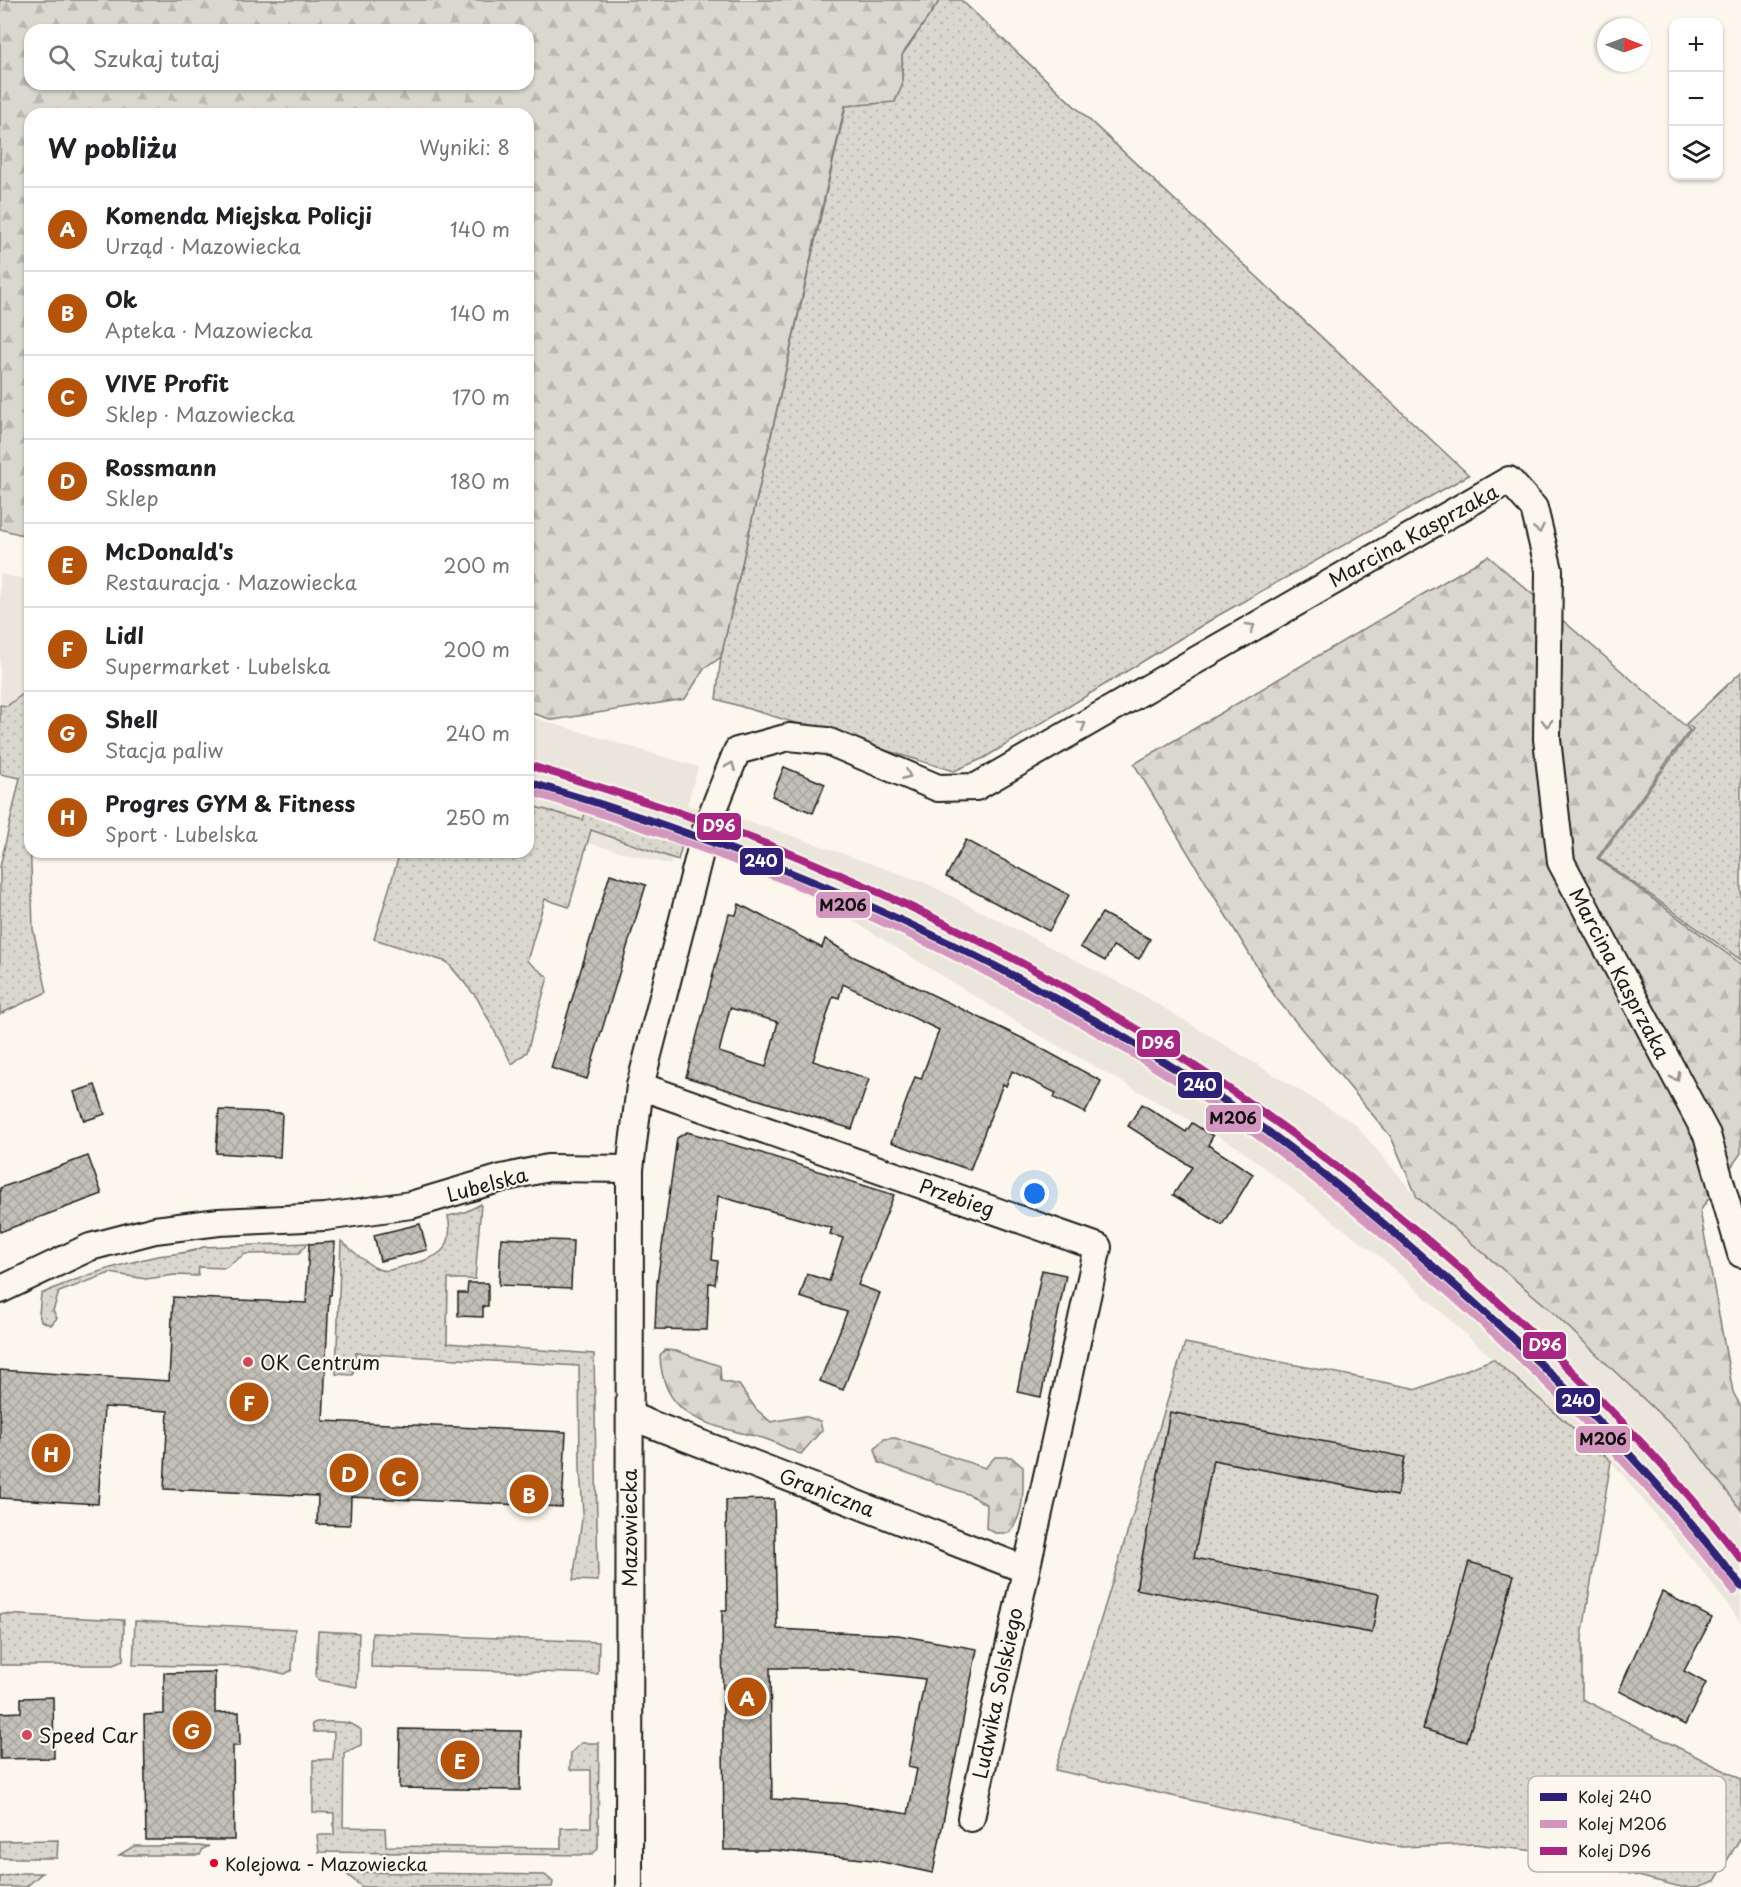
<!DOCTYPE html>
<html lang="pl">
<head>
<meta charset="utf-8">
<style>
	body { margin:0; font-family:"Playpen Sans",sans-serif; background:#f2f2f2; color:#202124 }
	.controls { position:absolute; right:18px; top:18px; display:grid; overflow:hidden; border-radius:12px; box-shadow:0 2px 4px #0004 }
	.controls button { width:54px; height:54px; display:grid; place-items:center; padding:0; border:0; border-bottom:2px solid #e0e0e0; background:#fff; color:#202124; font:30px sans-serif }
	.compass { position:absolute; left:1597px; top:18px; width:54px; height:54px; border-radius:50%; background:#fff; box-shadow:0 2px 4px #0004; rotate:91deg }
	.you { position:absolute; left:1035px; top:1194px; width:21px; height:21px; margin:-15px; border:4px solid #fff; border-radius:50%; background:#1a73e8; box-shadow:0 0 0 9px #1a73e833 }
	.badge { display:grid; place-items:center; width:39px; height:39px; border-radius:50%; background:#b45309; color:#fff; font-size:20px; font-weight:700 }
	.pin { position:absolute; translate:-50% -50%; border:3px solid #fff; box-shadow:0 2px 6px #0006 }
	.list { margin:0; padding:0; list-style:none }
	h2 { display:flex; justify-content:space-between; align-items:center; height:78px; margin:0; padding:0 24px; font-size:26px }
	h2 small { font-size:20px; font-weight:400; color:#757577 }
	.list li { display:grid; grid-template-columns:39px 1fr auto; gap:18px; align-items:center; box-sizing:border-box; height:84px; padding:0 24px; border-top:2px solid #e0e0e0 }
	.list b { display:block; font-size:22px; white-space:nowrap }
	.list p { margin:0; font-size:20px; white-space:nowrap; color:#757577 }
	.list em { font-size:20px; font-style:normal; color:#757577 }
	.icon { flex:none; width:33px; height:33px; fill:none; stroke:currentColor; stroke-width:2; stroke-linecap:round; stroke-linejoin:round }
	.map { position:relative; flex:none; width:1741px; height:1887px; overflow:hidden }
	.search { position:absolute; background:#fff; box-shadow:0 2px 4px #0004; left:24px; top:24px; width:510px; height:66px; display:flex; align-items:center; gap:15px; box-sizing:border-box; padding:0 21px; border-radius:18px; color:#757577; font-size:22px }
	.panel { position:absolute; background:#fff; box-shadow:0 2px 4px #0004; left:24px; top:108px; width:510px; height:750px; border-radius:18px }
	.map>svg:first-child { display:block }
	.built { fill:#eae6dc }
	.green { fill:url(#green-dots); stroke:#7b7a75; stroke-width:1.5 }
	.forest { fill:url(#forest-firs); stroke:#7b7a75; stroke-width:1.5; fill-rule:evenodd }
	.building { fill:url(#building-cross-hatch); stroke:#1c1c1c; stroke-width:1.5; fill-rule:evenodd }
	.lines { fill:none; stroke-linecap:round; stroke-linejoin:round }
	.street-casing { stroke:#1c1c1c; stroke-width:30 }
	.street { stroke:#fbf7ec; stroke-width:26 }
	.rail-1-casing { stroke:#fbf7ec; stroke-width:12 }
	.rail-2-casing { stroke:#fbf7ec; stroke-width:12 }
	.rail-3-casing { stroke:#fbf7ec; stroke-width:12 }
	.rail-1 { stroke:#2e2076; stroke-width:8 }
	.rail-2 { stroke:#d396be; stroke-width:8 }
	.rail-3 { stroke:#a82682; stroke-width:8 }
	.oneway { stroke:#97948e }
	.poi-dot { fill:#d1495b; stroke:#fbf7ec; stroke-width:2 }
	.bus-dot { fill:#e4002b; stroke:#fbf7ec; stroke-width:2 }
	.labels { text-anchor:middle; dominant-baseline:central; stroke-width:4.5; stroke-linejoin:round; paint-order:stroke }
	.bus-label { font-size:18px; fill:#1c1c1c; stroke:#fbf7ec; text-anchor:start }
	.street-label { font-size:20px; fill:#1c1c1c; stroke:#fbf7ec }
	.poi-label { font-size:20px; fill:#1c1c1c; stroke:#fbf7ec; text-anchor:start }
	.key { fill:#fbf7ec; stroke:#b8b5ae; stroke-width:1.5 }
	.key-label { font-size:16px; fill:#1c1c1c }
	.line-badge { stroke:#fbf7ec; stroke-width:2 }
	.badge-label { font-size:16px; text-anchor:middle; font-weight:bold; fill:#fff }
	.pale-badge-label { font-size:16px; text-anchor:middle; font-weight:bold; fill:#111 }
</style>
</head>
<body>
<div class="map">
<svg width="1741" height="1887" viewBox="0 0 1741 1887">
	<defs>
		<pattern id="green-dots" width="8" height="8" patternUnits="userSpaceOnUse" patternTransform="scale(1.5)"><rect width="8" height="8" fill="#dad7ce"/><path d="M2 2h.1M6 6h.1" fill="none" stroke="#bab8b0" stroke-width="1.8" stroke-linecap="round"/></pattern>
		<pattern id="forest-firs" width="22" height="20" patternUnits="userSpaceOnUse" patternTransform="scale(1.5)"><rect width="22" height="20" fill="#dad7ce"/><path d="M5 1l3.5 6h-7zM16 11l3.5 6h-7z" fill="#bab8b0"/></pattern>
		<pattern id="building-cross-hatch" width="8" height="8" patternUnits="userSpaceOnUse" patternTransform="scale(1.5)"><rect width="8" height="8" fill="#c3c0b8"/><path d="M0 0l8 8M0 8l8-8" fill="none" stroke="#a7a49e"/></pattern>
	</defs>
	<rect width="100%" height="100%" fill="#fbf7ec"/>
	<filter id="ink" filterUnits="userSpaceOnUse"><feTurbulence type="fractalNoise" baseFrequency=".0167" numOctaves="2"/><feDisplacementMap in="SourceGraphic" scale="12" xChannelSelector="R" yChannelSelector="G"/><feConvolveMatrix kernelMatrix="1 2 1 2 8 2 1 2 1" color-interpolation-filters="sRGB"/></filter>
	<g filter="url(#ink)">
		<!-- built -->
		<g class="built">
			<path d="M0,574L30,580V716L0,710Z"/>
			<path d="M528,716L698,767L687,805L770,828L926,883L1141,994L1355,1124L1417,1197L1546,1306L1690,1443L1741,1510V1623L1710,1581L1611,1461L1493,1359L1383,1259L1237,1147L1025,1027L832,908L684,839L678,837L670,865L528,827Z"/>
		</g>
		<!-- green -->
		<g class="green">
			<path d="M940,0H961L1469,475L1219,615L984,758L954,771L716,699L721,657L846,105L902,86V55Z"/>
			<path d="M1741,672V960L1599,858L1693,729L1686,724Z"/>
			<path d="M24,693L30,694L29,803L33,929L47,992L0,1014V867L20,778L0,774V705L7,706Z"/>
			<path d="M588,804L684,839L678,860L591,830L569,907L545,899L527,961L548,977L527,1052L512,1064L477,998L447,962L374,939L400,852H528V805L583,820Z"/>
			<path d="M481,1204L475,1279H448L447,1343L594,1354L598,1581L573,1580L583,1513L580,1469L579,1366L356,1353L353,1375L336,1374L341,1241C352,1249 365,1264 378,1269C386,1273 396,1268 405,1266C435,1258 456,1253 448,1216L465,1212Z"/>
			<path d="M308,1243L299,1253L245,1254L225,1268L199,1267L198,1276L175,1275L146,1279L110,1273L59,1292L53,1311L57,1318L51,1325L41,1321L39,1314L41,1294C78,1277 114,1266 153,1257C170,1253 188,1255 203,1247Z"/>
			<path d="M1185,1343L1418,1389L1493,1359L1611,1461L1582,1637V1699L1741,1779V1837L1715,1881L1697,1887H1681L1544,1852L1474,1844L1401,1847L1055,1770Z"/>
			<path d="M0,1614L124,1620L123,1661L113,1665H0Z"/>
			<path d="M135,1621L295,1629L292,1670L285,1674L254,1667L133,1665Z"/>
			<path d="M318,1631L359,1633L357,1687L319,1680L316,1676Z"/>
			<path d="M372,1633L599,1642L598,1674L371,1667Z"/>
			<path d="M316,1722C332,1722 348,1719 361,1730V1745L344,1753L343,1827L385,1828L386,1846L561,1848V1828L591,1827V1770H570L571,1753L581,1743H599L598,1849L591,1855L319,1852L317,1835H334V1813L313,1812V1760L333,1759L334,1732H314L312,1724Z"/>
			<path d="M58,1840L57,1858H0V1841Z"/>
			<path d="M134,1846H209L203,1849L200,1855H119Z"/>
			<path d="M344,1872L545,1875L553,1882L552,1887H362Z"/>
			<path d="M22,1873H42L26,1887H0V1877Z"/>
		</g>
		<!-- forest -->
		<g class="forest">
			<path d="M0,0H940L902,55V86L895,102L845,106L721,657L704,669L685,699L553,720L528,712V114H30V537L0,529ZM30,30H528V84H30Z"/>
			<path d="M1488,556L1690,730L1597,858L1741,964V1153L1700,1211L1733,1392L1741,1407V1510L1690,1443L1546,1306L1417,1197L1391,1137L1276,998L1134,764Z"/>
			<path d="M665,1350L677,1351L720,1366L721,1381L739,1385L756,1409L771,1422L804,1416L820,1421L822,1430L801,1454C788,1450 776,1442 763,1438C710,1425 662,1420 660,1355Z"/>
			<path d="M895,1438L985,1468L995,1457H1011L1023,1467C1023,1490 1025,1514 1009,1533H995L986,1528L987,1505L970,1495L879,1463L875,1449L884,1439Z"/>
		</g>
		<!-- building -->
		<g class="building">
			<path d="M784,767L825,784L813,813L772,796Z"/>
			<path d="M966,840L1069,895L1049,931L946,877Z"/>
			<path d="M610,874L646,885L587,1079L551,1068Z"/>
			<path d="M739,904L822,948L825,939L852,956L1024,1039L1101,1081L1091,1102L1085,1113L1054,1098L1056,1093L1012,1071L1006,1086L1003,1084L970,1170L891,1142L915,1077L921,1079L939,1030L843,984L839,998L833,996L813,1061L869,1079L852,1129L686,1077L729,914L736,915ZM730,1008L778,1022L766,1067L719,1052Z"/>
			<path d="M1102,913L1150,939L1139,959L1113,946L1105,961L1080,947Z"/>
			<path d="M95,1085L105,1114L84,1121L74,1092Z"/>
			<path d="M1142,1104L1186,1132L1192,1123L1213,1136L1208,1145L1253,1174L1222,1225L1173,1195L1192,1167L1128,1126Z"/>
			<path d="M219,1110L282,1113L280,1157L216,1153Z"/>
			<path d="M687,1132L752,1150L894,1195L858,1285L880,1293L843,1390L820,1381L847,1312L800,1297L807,1274L829,1281L843,1238L830,1234L832,1228L718,1196L712,1260L718,1261L715,1284L709,1283L707,1330L655,1329L657,1283L677,1138Z"/>
			<path d="M88,1156L102,1194L0,1232V1188Z"/>
			<path d="M420,1224L427,1250L380,1261L374,1235Z"/>
			<path d="M501,1238L573,1241L571,1288L499,1285Z"/>
			<path d="M335,1242L331,1295H329L323,1421L566,1432L562,1507L351,1497L350,1525L317,1524L318,1496L164,1489L168,1411L104,1407L98,1504L0,1498V1370L169,1381L173,1297L306,1303L309,1244Z"/>
			<path d="M1042,1270L1066,1275L1041,1397L1017,1392Z"/>
			<path d="M468,1283H488V1306H483V1317L458,1316V1293H467Z"/>
			<path d="M1170,1412L1405,1457L1397,1496L1213,1460L1194,1558L1379,1594L1372,1633L1136,1589Z"/>
			<path d="M774,1499L777,1629L898,1635L977,1649L933,1873L873,1860L773,1850H724L722,1610H727L726,1500ZM770,1668H830L925,1679L908,1767L917,1769L908,1814L849,1804L772,1799Z"/>
			<path d="M1469,1562L1514,1575L1467,1742L1423,1729Z"/>
			<path d="M1662,1592L1712,1618L1684,1671L1706,1683L1685,1725L1619,1691Z"/>
			<path d="M215,1672V1713L239,1712L240,1746H233L234,1840H146L144,1715L164,1714V1673Z"/>
			<path d="M53,1697L54,1758L0,1759V1713L21,1712V1698Z"/>
			<path d="M400,1729L521,1731L520,1790L399,1788Z"/>
		</g>
		<g class="lines">
			<defs>
				<g id="street">
					<path d="M640,1086L1098,1247L971,1818"/>
					<path d="M0,1290L90,1247L155,1230L219,1222L325,1217L411,1205L502,1178L548,1168L630,1169"/>
					<path d="M630,1416L1024,1569"/>
					<path d="M629,1887L630,1169L640,1086L693,880L706,829L737,751L789,737L827,741L938,788L976,787L1509,480L1534,508L1549,570L1547,739L1561,862L1707,1135L1741,1254"/>
				</g>
			</defs>
			<!-- street casing -->
			<use href="#street" class="street-casing"/>
			<!-- street -->
			<use href="#street" class="street"/>
			<defs>
				<path id="rail-1" d="M528,782C773,853 1002,954 1216,1095C1300,1151 1384,1223 1460,1290C1562,1380 1658,1478 1741,1586"/>
				<path id="rail-2" d="M528,791C770,862 1001,964 1211,1103C1297,1160 1378,1229 1454,1297C1556,1387 1651,1484 1734,1591"/>
				<path id="rail-3" d="M528,765C625,795 722,824 815,864C1075,974 1300,1120 1508,1311C1592,1388 1671,1469 1741,1559"/>
			</defs>
			<!-- rail-1 casing -->
			<use href="#rail-1" class="rail-1-casing"/>
			<!-- rail-2 casing -->
			<use href="#rail-2" class="rail-2-casing"/>
			<!-- rail-3 casing -->
			<use href="#rail-3" class="rail-3-casing"/>
			<!-- rail-1 -->
			<use href="#rail-1" class="rail-1"/>
			<!-- rail-2 -->
			<use href="#rail-2" class="rail-2"/>
			<!-- rail-3 -->
			<use href="#rail-3" class="rail-3"/>
		</g>
		<!-- one-way arrows -->
		<defs><path id="oneway-chevron" d="M-2-3.5L2.5 0L-2 3.5" fill="none" stroke-width="1.6" stroke-linecap="round" stroke-linejoin="round" transform="scale(1.5)"/></defs>
		<g class="oneway">
			<use href="#oneway-chevron" transform="translate(1539 529) rotate(77)"/>
			<use href="#oneway-chevron" transform="translate(1251 627) rotate(-30)"/>
			<use href="#oneway-chevron" transform="translate(1547 723) rotate(91)"/>
			<use href="#oneway-chevron" transform="translate(1082 725) rotate(-30)"/>
			<use href="#oneway-chevron" transform="translate(731 766) rotate(-68)"/>
			<use href="#oneway-chevron" transform="translate(907 775) rotate(23)"/>
			<use href="#oneway-chevron" transform="translate(1676 1077) rotate(62)"/>
		</g>
	</g>
	<!-- markers -->
	<g class="poi-dot">
		<circle cx="248" cy="1362" r="6"/>
		<circle cx="27" cy="1735" r="6"/>
	</g>
	<circle class="bus-dot" cx="214" cy="1863" r="5"/>
	<g class="labels">
		<!-- bus labels -->
		<g class="bus-label">
			<text x="225" y="1863">Kolejowa - Mazowiecka</text>
		</g>
		<!-- street labels -->
		<g class="street-label">
			<text transform="translate(1413 535) rotate(-29)">Marcina Kasprzaka</text>
			<text transform="translate(1620 973) rotate(62)">Marcina Kasprzaka</text>
			<text transform="translate(487 1184) rotate(-15)">Lubelska</text>
			<text transform="translate(957 1197) rotate(19)">Przebieg</text>
			<text transform="translate(827 1492) rotate(21)">Graniczna</text>
			<text transform="translate(629 1528) rotate(-90)">Mazowiecka</text>
			<text transform="translate(997 1693) rotate(-78)">Ludwika Solskiego</text>
		</g>
		<!-- poi labels -->
		<g class="poi-label">
			<text x="260" y="1362">OK Centrum</text>
			<text x="39" y="1735">Speed Car</text>
		</g>
	</g>
	<!-- legend -->
	<rect x="1528" y="1776" width="198" height="96" rx="9" class="key"/>
	<rect x="1540" y="1793" width="27" height="8" fill="#2e2076"/>
	<rect x="1540" y="1820" width="27" height="8" fill="#d396be"/>
	<rect x="1540" y="1847" width="27" height="8" fill="#a82682"/>
	<g class="key-label">
		<text x="1578" y="1803">Kolej 240</text>
		<text x="1578" y="1830">Kolej M206</text>
		<text x="1578" y="1857">Kolej D96</text>
	</g>
	<g class="line-badge">
		<rect x="696" y="812" width="46" height="29" rx="6" fill="#a82682"/>
		<rect x="739" y="847" width="45" height="29" rx="6" fill="#2e2076"/>
		<rect x="815" y="891" width="56" height="28" rx="6" fill="#d396be"/>
		<rect x="1136" y="1029" width="45" height="29" rx="6" fill="#a82682"/>
		<rect x="1177" y="1071" width="46" height="28" rx="6" fill="#2e2076"/>
		<rect x="1205" y="1104" width="57" height="29" rx="6" fill="#d396be"/>
		<rect x="1522" y="1331" width="45" height="29" rx="6" fill="#a82682"/>
		<rect x="1555" y="1387" width="46" height="28" rx="6" fill="#2e2076"/>
		<rect x="1575" y="1425" width="56" height="29" rx="6" fill="#d396be"/>
	</g>
	<g class="badge-label">
		<text x="719" y="832">D96</text>
		<text x="761" y="867">240</text>
		<text x="1158" y="1049">D96</text>
		<text x="1200" y="1091">240</text>
		<text x="1545" y="1351">D96</text>
		<text x="1578" y="1407">240</text>
	</g>
	<g class="pale-badge-label">
		<text x="843" y="911">M206</text>
		<text x="1233" y="1124">M206</text>
		<text x="1603" y="1445">M206</text>
	</g>
</svg>
<div class="controls">
<button>+</button>
<button>−</button>
<button><svg class="icon" aria-label="layers" viewBox="0 0 24 24"><path d="M12 4l9 5-9 5-9-5zM3 14l9 5 9-5"/></svg></button>
</div>
<svg class="compass" viewBox="-18 -18 36 36"><path d="M0-13l5 13h-10z" fill="#e53935"/><path d="M0 13l5-13h-10z" fill="#757577"/></svg>
<div class="you"></div>
<div class="pin badge" style="left:747px;top:1697px">A</div>
<div class="pin badge" style="left:529px;top:1494px">B</div>
<div class="pin badge" style="left:399px;top:1477px">C</div>
<div class="pin badge" style="left:349px;top:1473px">D</div>
<div class="pin badge" style="left:460px;top:1760px">E</div>
<div class="pin badge" style="left:249px;top:1402px">F</div>
<div class="pin badge" style="left:192px;top:1730px">G</div>
<div class="pin badge" style="left:51px;top:1453px">H</div>
<div class="search"><svg class="icon" aria-label="search" viewBox="0 0 24 24"><circle cx="10" cy="10" r="6"/><path d="M15 15l6 6"/></svg>Szukaj tutaj</div>
<section class="panel">
<h2>W pobliżu<small>Wyniki: 8</small></h2>
<ul class="list">
<li><span class="badge">A</span><div><b>Komenda Miejska Policji</b><p>Urząd · Mazowiecka</p></div><em>140 m</em></li>
<li><span class="badge">B</span><div><b>Ok</b><p>Apteka · Mazowiecka</p></div><em>140 m</em></li>
<li><span class="badge">C</span><div><b>VIVE Profit</b><p>Sklep · Mazowiecka</p></div><em>170 m</em></li>
<li><span class="badge">D</span><div><b>Rossmann</b><p>Sklep</p></div><em>180 m</em></li>
<li><span class="badge">E</span><div><b>McDonald's</b><p>Restauracja · Mazowiecka</p></div><em>200 m</em></li>
<li><span class="badge">F</span><div><b>Lidl</b><p>Supermarket · Lubelska</p></div><em>200 m</em></li>
<li><span class="badge">G</span><div><b>Shell</b><p>Stacja paliw</p></div><em>240 m</em></li>
<li><span class="badge">H</span><div><b>Progres GYM &amp; Fitness</b><p>Sport · Lubelska</p></div><em>250 m</em></li>
</ul>
</section>
</div>
</body>
</html>
